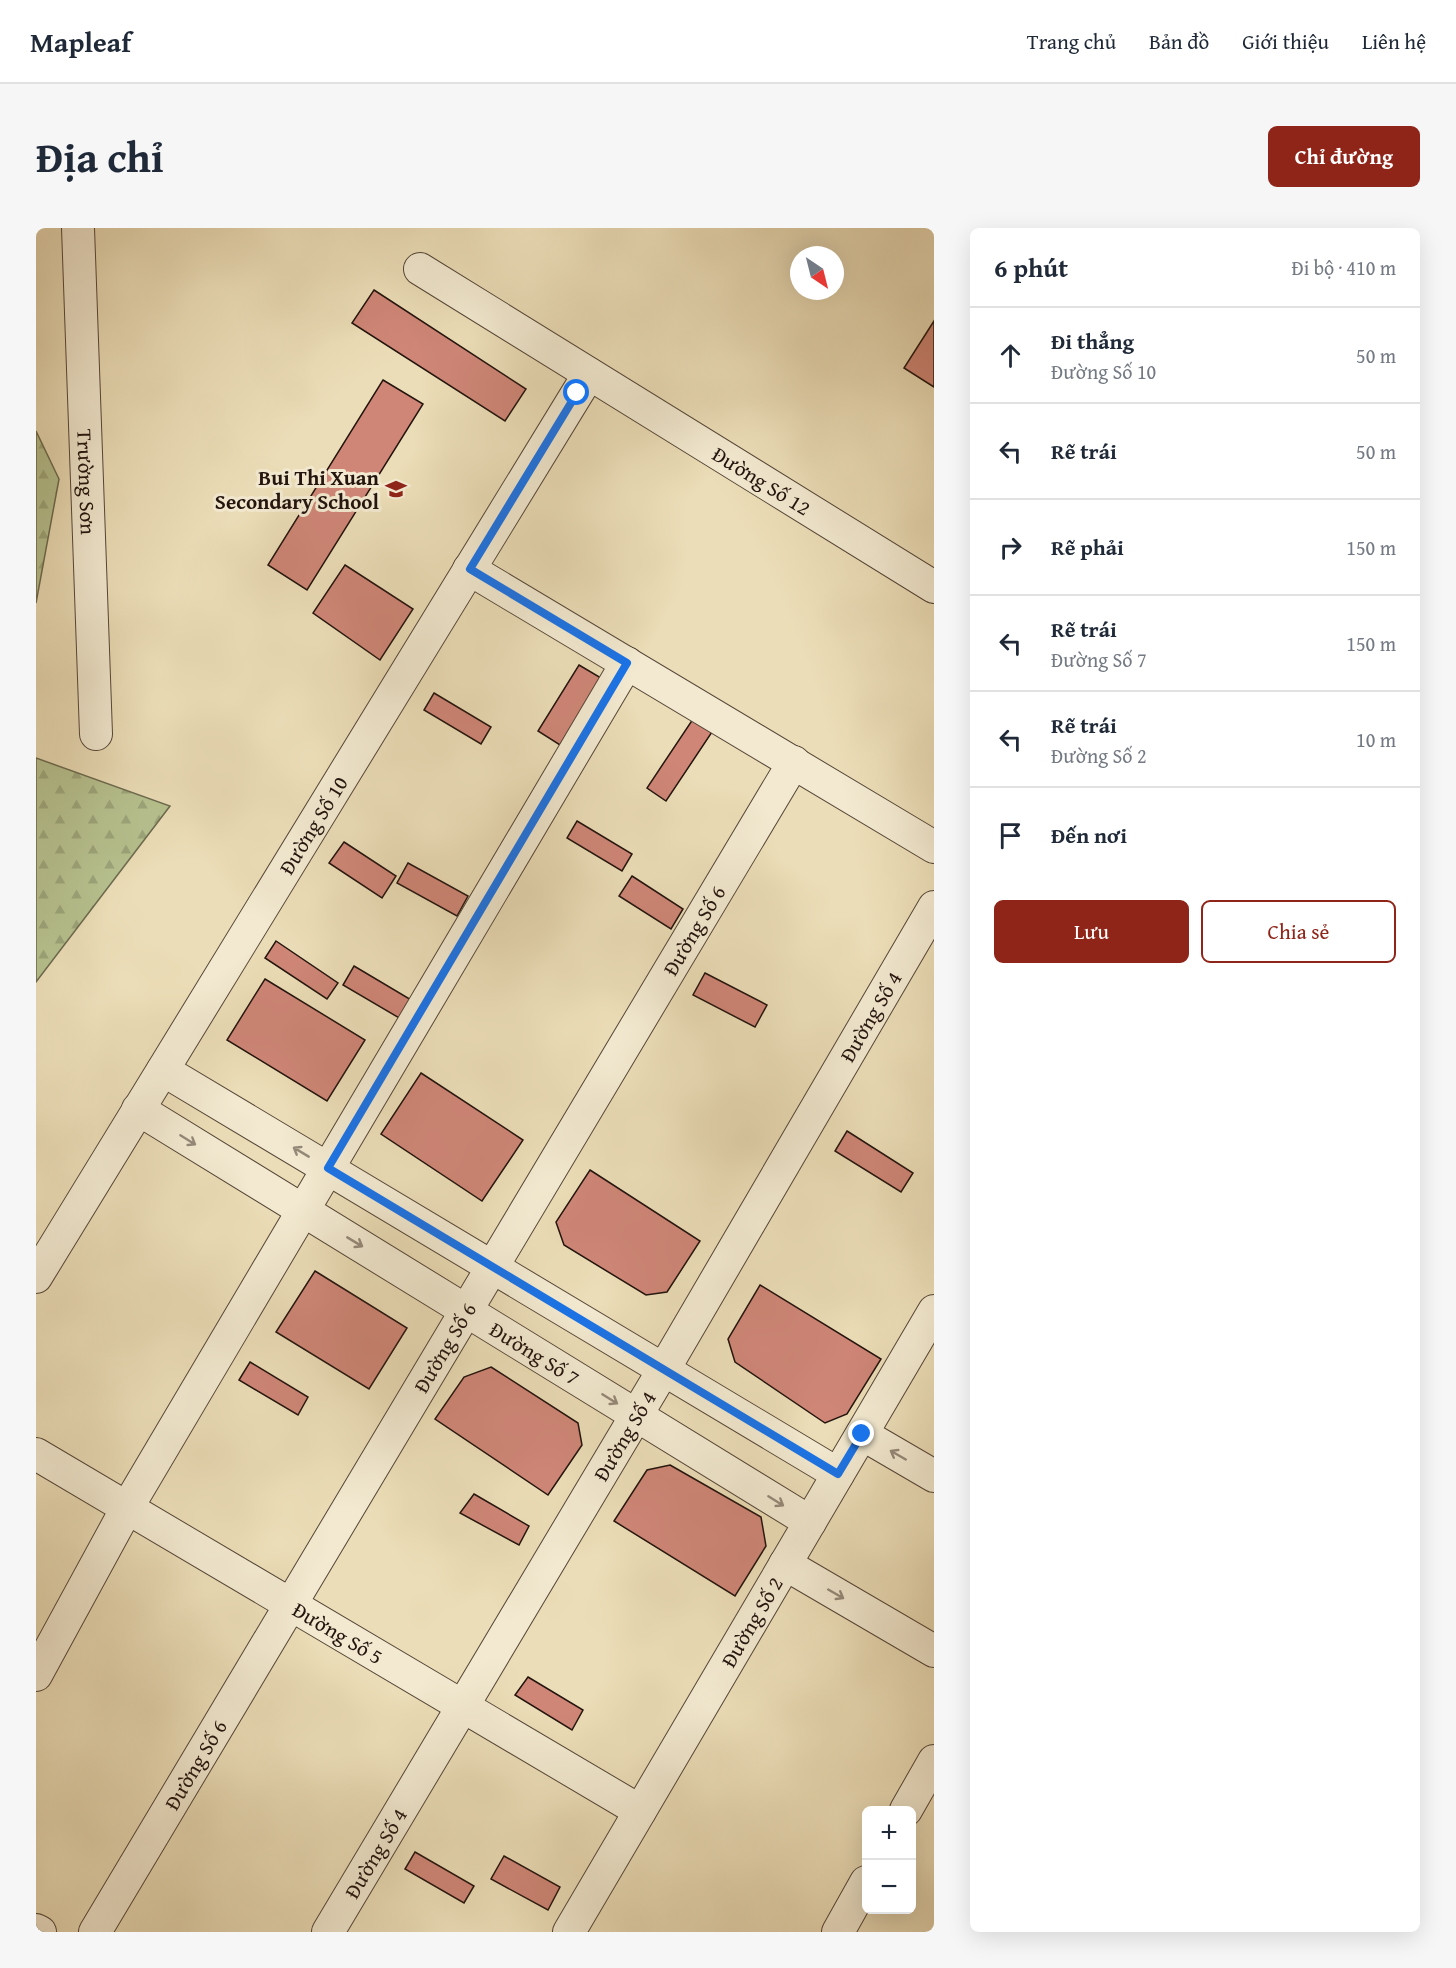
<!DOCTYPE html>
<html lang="vi">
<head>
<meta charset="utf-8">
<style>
	body { margin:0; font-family:"Gentium Book Plus",serif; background:#f6f6f7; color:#1f2937 }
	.controls { position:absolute; right:18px; bottom:18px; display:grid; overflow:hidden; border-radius:9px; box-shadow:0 6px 24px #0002 }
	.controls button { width:54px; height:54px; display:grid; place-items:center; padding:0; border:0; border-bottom:2px solid #e0e1e3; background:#fff; color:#1f2937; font:30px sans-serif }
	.compass { position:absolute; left:754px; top:18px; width:54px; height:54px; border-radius:50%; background:#fff; box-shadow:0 6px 24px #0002; rotate:145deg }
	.stop { position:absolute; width:18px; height:18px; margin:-14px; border:4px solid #1a73e8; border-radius:50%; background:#fff }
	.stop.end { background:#1a73e8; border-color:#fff; box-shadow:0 2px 6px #0008 }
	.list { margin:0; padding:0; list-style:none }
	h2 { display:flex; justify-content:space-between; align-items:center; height:78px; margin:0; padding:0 24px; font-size:26px }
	h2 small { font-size:20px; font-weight:400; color:#747a83 }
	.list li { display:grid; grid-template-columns:39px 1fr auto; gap:18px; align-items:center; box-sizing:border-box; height:96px; padding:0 24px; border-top:2px solid #e0e1e3 }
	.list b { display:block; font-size:22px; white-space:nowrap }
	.list p { margin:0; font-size:20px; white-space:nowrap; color:#747a83 }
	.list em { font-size:20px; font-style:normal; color:#747a83 }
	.actions { display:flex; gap:12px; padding:18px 24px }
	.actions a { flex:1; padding:14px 0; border:2px solid #8f2418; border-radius:9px; text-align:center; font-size:21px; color:#8f2418 }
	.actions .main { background:#8f2418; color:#fff }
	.icon { flex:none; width:33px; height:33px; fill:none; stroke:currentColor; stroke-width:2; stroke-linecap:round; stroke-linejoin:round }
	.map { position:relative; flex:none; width:898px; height:1704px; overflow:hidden; border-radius:9px }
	header { display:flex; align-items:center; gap:36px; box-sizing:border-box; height:84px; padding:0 30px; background:#fff; border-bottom:2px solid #e0e1e3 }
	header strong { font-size:28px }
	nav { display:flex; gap:33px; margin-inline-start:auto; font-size:21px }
	.intro { display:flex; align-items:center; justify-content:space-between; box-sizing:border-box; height:144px; padding:0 36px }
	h1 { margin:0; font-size:42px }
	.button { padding:15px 27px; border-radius:9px; background:#8f2418; color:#fff; font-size:21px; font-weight:700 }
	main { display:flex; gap:36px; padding:0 36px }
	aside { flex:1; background:#fff; border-radius:9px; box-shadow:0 6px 24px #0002 }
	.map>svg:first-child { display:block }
	.forest { fill:url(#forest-firs); stroke:#6c6a4e; stroke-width:1.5 }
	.building { fill:#cf8677; stroke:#23140e; stroke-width:1.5 }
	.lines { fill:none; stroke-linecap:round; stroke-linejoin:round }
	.minor-casing { stroke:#554638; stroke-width:34 }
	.minor { stroke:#f2e9d0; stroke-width:32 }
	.oneway { stroke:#958979 }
	.route { stroke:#1a73e8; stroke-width:8 }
	.labels { text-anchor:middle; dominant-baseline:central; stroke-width:6; stroke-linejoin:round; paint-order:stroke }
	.poi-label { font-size:21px; font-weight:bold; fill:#23140e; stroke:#f2e9d0; text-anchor:end }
	.street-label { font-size:21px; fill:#23140e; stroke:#f2e9d0 }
</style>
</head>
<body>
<header>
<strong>Mapleaf</strong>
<nav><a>Trang chủ</a><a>Bản đồ</a><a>Giới thiệu</a><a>Liên hệ</a></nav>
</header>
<div class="intro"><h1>Địa chỉ</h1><a class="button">Chỉ đường</a></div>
<main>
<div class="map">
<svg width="898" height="1704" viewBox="0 0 898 1704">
	<defs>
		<pattern id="forest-firs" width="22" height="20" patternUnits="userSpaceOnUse" patternTransform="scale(1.5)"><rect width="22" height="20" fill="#b6c18f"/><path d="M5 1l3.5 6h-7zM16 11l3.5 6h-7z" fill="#9ca57a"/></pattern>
	</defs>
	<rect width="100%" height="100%" fill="#ebddb7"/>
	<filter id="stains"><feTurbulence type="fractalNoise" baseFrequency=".00333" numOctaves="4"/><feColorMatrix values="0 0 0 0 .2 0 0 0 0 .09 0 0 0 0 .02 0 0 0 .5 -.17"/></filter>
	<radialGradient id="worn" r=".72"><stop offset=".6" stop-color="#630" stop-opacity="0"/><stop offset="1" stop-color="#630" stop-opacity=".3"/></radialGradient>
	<!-- forest -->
	<g class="forest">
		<path d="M0,203L23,251L0,375Z"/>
		<path d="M0,530L134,578L0,754Z"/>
	</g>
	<!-- building -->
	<g class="building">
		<path d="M338,62L490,161L469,193L316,95Z"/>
		<path d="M898,93V159L868,140Z"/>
		<path d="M347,152L387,176L271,362L232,337Z"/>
		<path d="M309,337L377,381L344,432L277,385Z"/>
		<path d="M543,437L565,450L524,517L502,503Z"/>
		<path d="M398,465L455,499L445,516L388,482Z"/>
		<path d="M657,491L676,504L630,573L611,560Z"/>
		<path d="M541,593L596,626L586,643L531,610Z"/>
		<path d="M308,614L360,648L346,670L293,635Z"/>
		<path d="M372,635L432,668L421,688L361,655Z"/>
		<path d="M596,648L647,681L635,701L583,668Z"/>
		<path d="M240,713L302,755L291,771L229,730Z"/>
		<path d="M318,738L377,773L365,791L307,757Z"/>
		<path d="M669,745L731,777L719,799L657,767Z"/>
		<path d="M229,751L329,812L291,873L191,812Z"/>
		<path d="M385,845L487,912L446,973L345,906Z"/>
		<path d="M811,903L877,945L865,964L799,923Z"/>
		<path d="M554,942L664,1013L631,1064L610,1067L528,1017L520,994Z"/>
		<path d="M279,1043L371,1100L333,1161L240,1104Z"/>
		<path d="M724,1057L845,1131L811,1186L789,1195L699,1134L692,1111Z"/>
		<path d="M214,1134L272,1169L262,1187L203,1152Z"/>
		<path d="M455,1139L542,1195L546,1217L512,1267L399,1191L428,1149Z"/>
		<path d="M634,1237L725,1289L730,1318L699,1368L578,1293L611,1242Z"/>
		<path d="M438,1266L493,1298L483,1317L424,1285Z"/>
		<path d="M492,1449L547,1482L536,1502L479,1467Z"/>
		<path d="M379,1624L438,1658L428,1675L369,1641Z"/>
		<path d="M468,1628L524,1659L512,1682L455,1651Z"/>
	</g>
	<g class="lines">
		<defs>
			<g id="minor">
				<path id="s1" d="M42,0L60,506"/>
				<path id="s2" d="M384,41L898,359"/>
				<path d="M433,341L898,619"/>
				<path d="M127,842L802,1246"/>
				<path id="s3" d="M102,881L774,1294"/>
				<path id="s4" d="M0,1049L553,146"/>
				<path d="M826,1206L898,1248"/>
				<path id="s5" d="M0,1226L604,1583"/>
				<path d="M749,1336L898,1423"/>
				<path d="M0,1447L91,1280L591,435"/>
				<path d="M870,1582L898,1533"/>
				<path d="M0,1702L4,1704"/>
				<path id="s6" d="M59,1704L758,534"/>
				<path id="s7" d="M292,1704L628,1141L898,679"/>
				<path id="s8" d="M533,1704L898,1083"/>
				<path d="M802,1704L830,1654"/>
			</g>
		</defs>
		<!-- minor casing -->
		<use href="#minor" class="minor-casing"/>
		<!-- minor -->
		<use href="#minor" class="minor"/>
	</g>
	<!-- one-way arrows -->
	<defs><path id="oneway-shaft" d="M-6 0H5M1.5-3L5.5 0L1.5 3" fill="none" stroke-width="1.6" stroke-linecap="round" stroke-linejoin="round" transform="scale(1.5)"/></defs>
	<g class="oneway">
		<use href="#oneway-shaft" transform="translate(152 912) rotate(32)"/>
		<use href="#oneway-shaft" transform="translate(265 924) rotate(-149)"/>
		<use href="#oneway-shaft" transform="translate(319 1014) rotate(31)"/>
		<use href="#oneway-shaft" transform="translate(574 1171) rotate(32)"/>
		<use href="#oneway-shaft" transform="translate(862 1227) rotate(-150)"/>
		<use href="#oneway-shaft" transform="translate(740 1273) rotate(32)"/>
		<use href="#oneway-shaft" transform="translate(800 1366) rotate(30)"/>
	</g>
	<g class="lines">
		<!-- route -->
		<path class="route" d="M541,165L434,341L591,435L292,940L802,1246L826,1206"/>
	</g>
	<!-- icons -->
	<defs>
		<symbol id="school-bare" viewBox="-9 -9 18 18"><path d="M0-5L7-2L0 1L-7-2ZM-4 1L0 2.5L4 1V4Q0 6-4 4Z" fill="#8f2418" stroke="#f2e9d0" stroke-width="2.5" paint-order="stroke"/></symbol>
	</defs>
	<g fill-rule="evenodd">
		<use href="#school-bare" x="345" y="246" width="30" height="30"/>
	</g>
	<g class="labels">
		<!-- poi labels -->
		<g class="poi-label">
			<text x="343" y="249">Bui Thi Xuan<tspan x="343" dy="24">Secondary School</tspan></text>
		</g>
		<!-- street labels -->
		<g class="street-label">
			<text stroke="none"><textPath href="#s2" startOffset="402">Đường Số 12</textPath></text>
			<text stroke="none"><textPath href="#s1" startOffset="254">Trường Sơn</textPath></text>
			<text stroke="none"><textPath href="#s4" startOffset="530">Đường Số 10</textPath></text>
			<text stroke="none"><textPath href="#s6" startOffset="1167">Đường Số 6</textPath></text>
			<text stroke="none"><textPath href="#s7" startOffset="1064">Đường Số 4</textPath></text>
			<text stroke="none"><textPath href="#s6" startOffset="681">Đường Số 6</textPath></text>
			<text stroke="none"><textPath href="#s3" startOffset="466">Đường Số 7</textPath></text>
			<text stroke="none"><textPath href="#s7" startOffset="578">Đường Số 4</textPath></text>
			<text stroke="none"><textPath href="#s8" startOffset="360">Đường Số 2</textPath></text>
			<text stroke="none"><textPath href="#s5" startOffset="351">Đường Số 5</textPath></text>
			<text stroke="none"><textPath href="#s6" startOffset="195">Đường Số 6</textPath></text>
			<text stroke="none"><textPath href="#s7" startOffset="92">Đường Số 4</textPath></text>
		</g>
	</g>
	<rect width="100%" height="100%" filter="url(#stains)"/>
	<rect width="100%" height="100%" fill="url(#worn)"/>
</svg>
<div class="controls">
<button>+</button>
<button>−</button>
</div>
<svg class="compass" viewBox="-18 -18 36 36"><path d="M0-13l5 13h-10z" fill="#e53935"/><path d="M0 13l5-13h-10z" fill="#747a83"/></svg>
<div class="stop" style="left:541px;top:165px"></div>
<div class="stop end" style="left:826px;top:1206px"></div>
</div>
<aside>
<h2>6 phút<small>Đi bộ · 410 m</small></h2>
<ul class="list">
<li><svg class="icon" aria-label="ahead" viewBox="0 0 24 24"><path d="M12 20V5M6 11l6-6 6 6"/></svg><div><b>Đi thẳng</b><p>Đường Số 10</p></div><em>50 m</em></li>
<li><svg class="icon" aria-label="left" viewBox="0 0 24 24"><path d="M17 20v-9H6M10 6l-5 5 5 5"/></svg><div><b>Rẽ trái</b></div><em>50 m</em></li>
<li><svg class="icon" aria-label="right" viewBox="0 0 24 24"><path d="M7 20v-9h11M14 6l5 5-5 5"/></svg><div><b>Rẽ phải</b></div><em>150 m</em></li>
<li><svg class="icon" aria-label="left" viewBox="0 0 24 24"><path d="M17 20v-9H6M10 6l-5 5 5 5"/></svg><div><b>Rẽ trái</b><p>Đường Số 7</p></div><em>150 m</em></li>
<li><svg class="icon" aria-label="left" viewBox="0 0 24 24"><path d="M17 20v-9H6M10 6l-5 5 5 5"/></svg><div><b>Rẽ trái</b><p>Đường Số 2</p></div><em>10 m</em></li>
<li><svg class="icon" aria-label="arrive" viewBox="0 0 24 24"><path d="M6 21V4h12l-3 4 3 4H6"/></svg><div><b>Đến nơi</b></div></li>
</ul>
<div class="actions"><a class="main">Lưu</a><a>Chia sẻ</a></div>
</aside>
</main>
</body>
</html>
